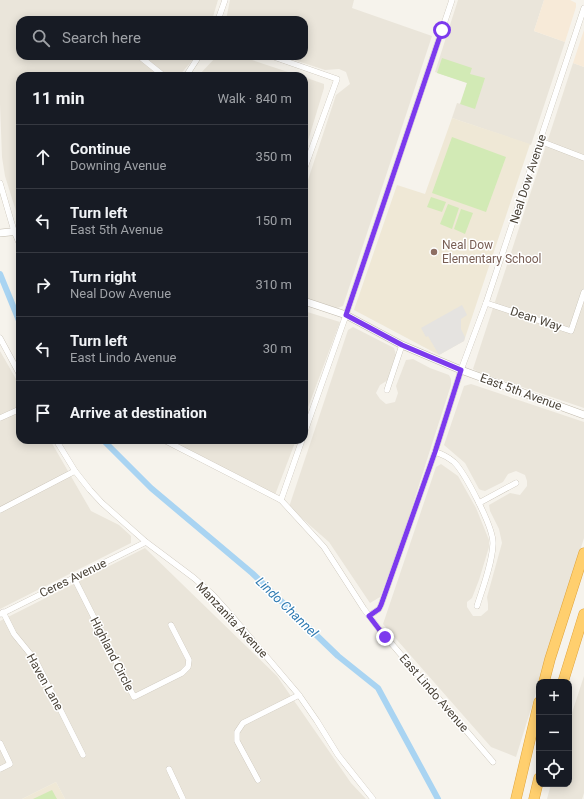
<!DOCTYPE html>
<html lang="en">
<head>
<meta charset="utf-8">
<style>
	body { margin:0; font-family:Roboto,sans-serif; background:#242831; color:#f1f3f6 }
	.controls { position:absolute; right:12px; bottom:12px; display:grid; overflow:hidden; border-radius:8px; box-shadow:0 2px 10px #0003 }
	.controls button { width:36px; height:36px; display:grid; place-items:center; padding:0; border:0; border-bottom:1px solid #363941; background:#171b24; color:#f1f3f6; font:20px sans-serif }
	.stop { position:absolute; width:12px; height:12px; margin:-9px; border:3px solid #7c3aed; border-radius:50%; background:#fff }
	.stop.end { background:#7c3aed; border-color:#fff; box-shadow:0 1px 4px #0008 }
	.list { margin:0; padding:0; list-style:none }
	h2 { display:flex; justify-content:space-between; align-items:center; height:52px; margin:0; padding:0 16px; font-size:17px }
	h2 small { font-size:13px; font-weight:400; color:#9ea1a6 }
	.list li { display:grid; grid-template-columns:26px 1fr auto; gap:12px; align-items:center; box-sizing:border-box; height:64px; padding:0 16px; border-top:1px solid #363941 }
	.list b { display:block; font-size:15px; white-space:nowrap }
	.list p { margin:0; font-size:13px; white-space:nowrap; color:#9ea1a6 }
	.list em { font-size:13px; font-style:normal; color:#9ea1a6 }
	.icon { flex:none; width:22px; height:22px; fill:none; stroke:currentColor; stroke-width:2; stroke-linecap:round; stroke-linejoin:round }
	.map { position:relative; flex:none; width:584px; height:799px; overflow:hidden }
	.search { position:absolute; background:#171b24; box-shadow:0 2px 10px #0003; left:16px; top:16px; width:292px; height:44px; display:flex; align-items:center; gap:10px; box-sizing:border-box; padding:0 14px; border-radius:12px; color:#9ea1a6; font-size:15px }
	.panel { position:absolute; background:#171b24; box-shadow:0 2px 10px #0003; left:16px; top:72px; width:292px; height:372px; border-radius:12px }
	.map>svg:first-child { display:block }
	.residential { fill:#eae5da }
	.commercial { fill:#f7ead8 }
	.education { fill:#efe8d6 }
	.green { fill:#d2eab5 }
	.parking { fill:#e5e3e0 }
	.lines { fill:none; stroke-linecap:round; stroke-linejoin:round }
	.canal { stroke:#a9d4f2; stroke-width:6 }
	.minor-casing { stroke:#c2bbae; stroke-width:6 }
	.tertiary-casing { stroke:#c2bbae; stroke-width:8 }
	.motorway-casing { stroke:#e0a43c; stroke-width:11 }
	.minor { stroke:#fff; stroke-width:5.5 }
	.tertiary { stroke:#fff; stroke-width:7 }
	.motorway { stroke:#ffcf6e; stroke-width:10 }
	.route { stroke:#7c3aed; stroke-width:5 }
	.education-dot { fill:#8d6e63; stroke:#fff; stroke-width:1.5 }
	.labels { text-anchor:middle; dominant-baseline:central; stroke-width:3; stroke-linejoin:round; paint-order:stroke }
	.street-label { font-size:12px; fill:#4b4439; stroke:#fff }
	.education-label { font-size:12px; fill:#785e54; stroke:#fff; text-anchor:start }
	.water-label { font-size:13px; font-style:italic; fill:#2e7ab2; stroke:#fff }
</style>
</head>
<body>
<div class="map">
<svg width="584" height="799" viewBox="0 0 584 799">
	<rect width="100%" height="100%" fill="#f6f3ec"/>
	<!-- residential -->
	<g class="residential">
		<path d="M0,0H218L212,20H20V56H196L179,76H20V224L5,176L2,157L0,104Z"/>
		<path d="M230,0H354L352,8L432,36L343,306L337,308L304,297V192L336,95L350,84L346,72L339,69L325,70L282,56H304V20H226Z"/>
		<path d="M458,0H544L534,31L565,42L531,145L452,118L457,103L461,104L467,83L435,72Z"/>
		<path d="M217,56H240L300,76H198Z"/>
		<path d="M573,63L584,67V408L478,372L473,369Z"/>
		<path d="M304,77L324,84V88L304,154Z"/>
		<path d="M304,311L340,322L304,418Z"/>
		<path d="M353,327L394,348L396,355L388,380L380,385L376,393L380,399L386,404L395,402L398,393L396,386L406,360L413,359L430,368L449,375L451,379V385L431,447L402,539L380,597L370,603L329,542L289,507L348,330Z"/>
		<path d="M0,351L20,386V440H50L91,511L119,525L131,536V543L0,609Z"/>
		<path d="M471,384L584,422V538L516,757L491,747L383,624L436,467L441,464L458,476L476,508L489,540V547L479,580L472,598L467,602V607L473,616H481L488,610V604L487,597L502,543L499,529L490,511L489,505L510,493L520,495L527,486V481L525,475L516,471L508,474L503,482L485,491L481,490L479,489L465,463L444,445L464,386Z"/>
		<path d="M171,440H296L275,495Z"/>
		<path d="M145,548L277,676L351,783L366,799H65L56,782L22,799H0V621Z"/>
		<path d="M584,676V793L582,799H547L551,784H569V722Z"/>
	</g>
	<!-- commercial -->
	<g class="commercial">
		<path d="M544,0H570L576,3V7L565,42L534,31Z"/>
		<path d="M584,30V67L573,63Z"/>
	</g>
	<!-- education -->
	<g class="education">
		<path d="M452,118L530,144L464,341L439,355L354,310L397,185L425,194Z"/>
		<path d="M56,782L65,799H22Z"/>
	</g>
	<!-- green -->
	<g class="green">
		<path d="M442,58L472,68L470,74L485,78L475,109L460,104L467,83L437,73Z"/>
		<path d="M452,137L506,157L486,212L432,193Z"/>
		<path d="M431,197L446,202L442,212L427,207Z"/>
		<path d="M448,204L459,208L452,229L440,224Z"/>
		<path d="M461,209L473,213L465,234L454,229Z"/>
		<path d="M52,790L57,799H33Z"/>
	</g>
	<!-- parking -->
	<path class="parking" d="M462,305L467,315L461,319V329L465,337L464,341L439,355L428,336L426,337L421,328Z"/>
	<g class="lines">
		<!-- canal -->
		<g class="canal">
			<path d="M0,274L20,323"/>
			<path d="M103,440L151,488L252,573L338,656L378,688L438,799"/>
		</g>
		<defs>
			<g id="minor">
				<path d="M218,20L225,0"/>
				<path d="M139,56L164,76"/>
				<path d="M271,56L337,79L304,170"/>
				<path d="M186,76L199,56"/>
				<path d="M540,141L584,158"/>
				<path d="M0,183L14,231L20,245"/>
				<path d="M486,303L571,331L584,292"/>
				<path d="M0,338L20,375"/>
				<path d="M387,390L402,345"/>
				<path d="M0,418L20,409"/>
				<path d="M304,434L346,315L452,0"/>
				<path d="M56,440L75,471L90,490L102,503L146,542L194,578L213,595L231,615L299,695L317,721L338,755L373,799"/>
				<path d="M164,440L281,500L324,547L364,609L379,629L493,762"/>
				<path d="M435,452C442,454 448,457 454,462C465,473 494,528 493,544C492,564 483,587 477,606"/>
				<path d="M281,500L302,440"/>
				<path d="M479,503L516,483"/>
				<path d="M0,510L75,471"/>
				<path d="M74,578L134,697L182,673L188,667L189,660L171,625"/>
				<path d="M3,612L14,634L36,661L83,755"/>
				<path d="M1,614L146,542"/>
				<path d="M369,616L379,609L381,605L435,452L461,370L486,303L584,8"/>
				<path d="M0,743L10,764L0,769"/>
				<path d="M169,769L183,799"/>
				<path d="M258,780L237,741V732L243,723L299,695"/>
			</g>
			<g id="tertiary">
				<path d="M0,233L20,231"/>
				<path d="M304,301L346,315L402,345L461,370L584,415"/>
			</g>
			<g id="motorway">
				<path d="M544,682L550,659L584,553"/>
				<path d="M563,682L584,614"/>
				<path d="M516,799L539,702"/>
				<path d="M534,799L539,778"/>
			</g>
		</defs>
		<!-- minor casing -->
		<use href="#minor" class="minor-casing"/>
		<!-- tertiary casing -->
		<use href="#tertiary" class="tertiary-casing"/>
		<!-- motorway casing -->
		<use href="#motorway" class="motorway-casing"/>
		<!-- minor -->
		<use href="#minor" class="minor"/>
		<!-- tertiary -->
		<use href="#tertiary" class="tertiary"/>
		<!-- motorway -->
		<use href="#motorway" class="motorway"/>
	</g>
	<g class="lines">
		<!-- route -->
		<path class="route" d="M385,637L369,616L379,609L381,605L435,452L461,370L402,345L346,315L442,30"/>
	</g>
	<!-- markers -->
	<circle class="education-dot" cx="434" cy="252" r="4"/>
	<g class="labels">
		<!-- street labels -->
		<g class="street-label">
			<text transform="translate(528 179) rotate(-72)">Neal Dow Avenue</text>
			<text transform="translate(536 319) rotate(18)">Dean Way</text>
			<text transform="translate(521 392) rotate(20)">East 5th Avenue</text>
			<text transform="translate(73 578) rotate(-26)">Ceres Avenue</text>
			<text transform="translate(232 620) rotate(47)">Manzanita Avenue</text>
			<text transform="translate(112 654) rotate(63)">Highland Circle</text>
			<text transform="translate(45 682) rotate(61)">Haven Lane</text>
			<text transform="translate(434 693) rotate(49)">East Lindo Avenue</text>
		</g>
		<!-- education labels -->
		<g class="education-label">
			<text x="442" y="245">Neal Dow<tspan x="442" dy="14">Elementary School</tspan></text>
		</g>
		<!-- water labels -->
		<g class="water-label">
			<text transform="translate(287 607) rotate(44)">Lindo Channel</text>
		</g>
	</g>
</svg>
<div class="controls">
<button>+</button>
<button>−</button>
<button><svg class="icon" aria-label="locate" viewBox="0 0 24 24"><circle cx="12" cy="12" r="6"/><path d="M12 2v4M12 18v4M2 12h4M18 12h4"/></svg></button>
</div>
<div class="stop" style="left:442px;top:30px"></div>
<div class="stop end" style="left:385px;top:637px"></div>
<div class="search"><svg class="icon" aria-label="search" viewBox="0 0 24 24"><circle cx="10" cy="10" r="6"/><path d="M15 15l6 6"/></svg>Search here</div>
<section class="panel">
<h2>11 min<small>Walk · 840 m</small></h2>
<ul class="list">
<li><svg class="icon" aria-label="ahead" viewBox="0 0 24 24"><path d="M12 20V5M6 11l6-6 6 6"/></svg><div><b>Continue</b><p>Downing Avenue</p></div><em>350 m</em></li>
<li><svg class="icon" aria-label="left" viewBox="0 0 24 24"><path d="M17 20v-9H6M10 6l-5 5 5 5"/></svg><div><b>Turn left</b><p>East 5th Avenue</p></div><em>150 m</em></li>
<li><svg class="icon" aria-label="right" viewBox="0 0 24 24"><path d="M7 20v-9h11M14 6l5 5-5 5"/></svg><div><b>Turn right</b><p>Neal Dow Avenue</p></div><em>310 m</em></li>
<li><svg class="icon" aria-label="left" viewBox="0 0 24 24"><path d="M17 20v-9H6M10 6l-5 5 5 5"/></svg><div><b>Turn left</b><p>East Lindo Avenue</p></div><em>30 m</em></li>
<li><svg class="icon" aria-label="arrive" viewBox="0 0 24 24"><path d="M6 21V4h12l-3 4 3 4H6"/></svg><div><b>Arrive at destination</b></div></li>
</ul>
</section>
</div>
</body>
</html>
